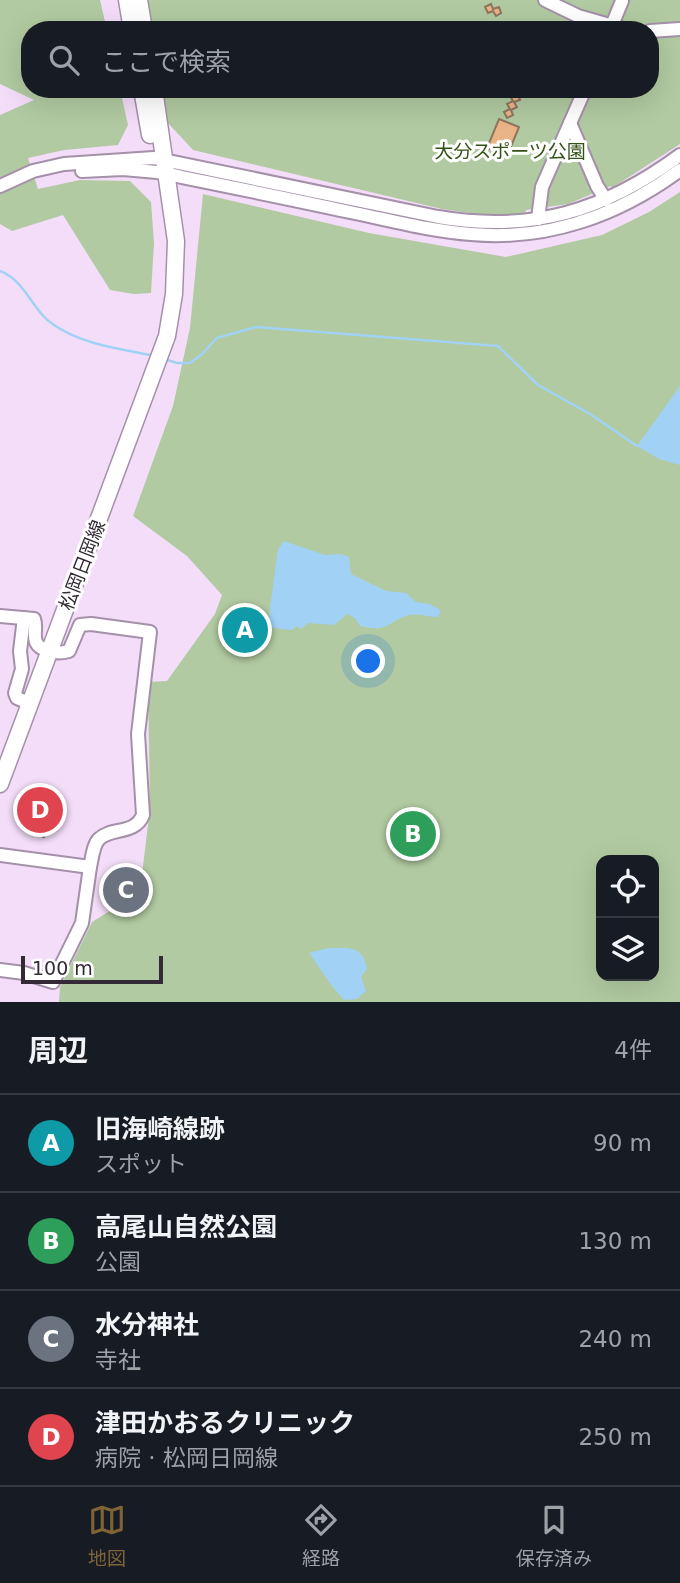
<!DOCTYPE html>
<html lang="ja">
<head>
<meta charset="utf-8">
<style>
	body { margin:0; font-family:"DejaVu Sans","Noto Sans JP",sans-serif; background:#20242c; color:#f1f3f6 }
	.controls { position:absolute; right:21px; bottom:21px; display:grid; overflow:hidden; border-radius:14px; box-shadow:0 7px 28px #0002 }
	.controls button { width:63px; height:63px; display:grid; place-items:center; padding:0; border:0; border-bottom:2px solid #363941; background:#171b24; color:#f1f3f6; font:35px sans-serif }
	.scale { position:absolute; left:21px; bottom:18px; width:142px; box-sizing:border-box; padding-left:7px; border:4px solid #332a35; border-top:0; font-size:19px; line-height:24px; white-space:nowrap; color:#332a35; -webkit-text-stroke:5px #fff; paint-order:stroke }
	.you { position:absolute; left:369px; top:662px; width:24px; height:24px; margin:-18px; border:5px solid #fff; border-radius:50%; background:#1a73e8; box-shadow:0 0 0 10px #1a73e833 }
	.badge { display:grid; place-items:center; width:46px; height:46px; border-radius:50%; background:#7d6335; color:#fff; font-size:23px; font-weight:700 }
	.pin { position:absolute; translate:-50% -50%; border:4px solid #fff; box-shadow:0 2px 7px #0006 }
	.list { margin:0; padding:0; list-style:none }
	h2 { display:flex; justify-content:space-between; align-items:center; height:91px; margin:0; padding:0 28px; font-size:30px }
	h2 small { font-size:23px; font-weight:400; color:#9ea1a6 }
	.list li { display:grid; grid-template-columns:46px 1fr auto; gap:21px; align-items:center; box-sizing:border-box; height:98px; padding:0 28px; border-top:2px solid #363941 }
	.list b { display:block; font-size:26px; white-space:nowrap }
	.list p { margin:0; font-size:23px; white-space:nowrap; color:#9ea1a6 }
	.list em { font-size:23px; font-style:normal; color:#9ea1a6 }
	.icon { flex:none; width:38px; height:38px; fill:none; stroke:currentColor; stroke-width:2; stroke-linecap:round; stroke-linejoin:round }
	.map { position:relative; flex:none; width:680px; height:1002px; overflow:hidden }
	.search { position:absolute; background:#171b24; box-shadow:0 7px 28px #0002; left:21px; right:21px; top:21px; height:77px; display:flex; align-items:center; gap:18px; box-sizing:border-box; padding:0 24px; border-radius:28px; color:#9ea1a6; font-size:26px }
	.sheet { height:483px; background:#171b24 }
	nav { display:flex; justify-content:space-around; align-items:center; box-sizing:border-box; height:98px; border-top:2px solid #363941; background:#171b24; font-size:19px; color:#9ea1a6 }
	nav a { display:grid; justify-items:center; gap:4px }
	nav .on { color:#7d6335 }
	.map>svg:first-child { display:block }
	.green { fill:#b1caa1; fill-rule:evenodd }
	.water { fill:#a1d2f5 }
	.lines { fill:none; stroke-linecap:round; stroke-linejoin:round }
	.stream { stroke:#a1d2f5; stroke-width:2.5 }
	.building { fill:#ebb486; stroke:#8f7560; stroke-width:2 }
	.minor-casing { stroke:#a590aa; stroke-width:16 }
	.major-casing { stroke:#a590aa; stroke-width:19 }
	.minor { stroke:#fff; stroke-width:12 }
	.major { stroke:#fff; stroke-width:16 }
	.labels { text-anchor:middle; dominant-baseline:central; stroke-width:6; stroke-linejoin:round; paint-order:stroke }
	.park-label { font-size:19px; fill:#325216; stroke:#fff }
	.street-label { font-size:19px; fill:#332a35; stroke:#fff }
</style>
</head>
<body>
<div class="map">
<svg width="680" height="1002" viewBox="0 0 680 1002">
	<rect width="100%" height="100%" fill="#f4ddf9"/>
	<!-- green -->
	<g class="green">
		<path d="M0,0H100L107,30H30V89H120L128,125L118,145L64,150L28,158L38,189L80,180L130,181L151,202L154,243L151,293L134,294L110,290L63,215L12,231L0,224V115L34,100L0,84Z"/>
		<path d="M146,0H680V144L612,188L611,186L568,204L526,210L524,215H484L442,209L193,150L168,123L162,89H650V30H151Z"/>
		<path d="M680,192V1002H59L60,987L92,922L113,909L131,908L140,891L150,808L148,682L167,681L215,614L222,595L187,556L133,516L173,406L190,328L203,194L369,233L506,257L602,235L649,212ZM601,860H654V976H601Z"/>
	</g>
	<!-- water -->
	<g class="water">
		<path d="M680,386V465L659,459L637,446Z"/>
		<path d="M284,541L325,555L340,554L349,557L351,574L386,591L406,593L416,602L429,604L441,610L438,617C429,617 417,613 409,615C386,622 389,633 360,626L355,618L347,614L334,625L308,623L301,629L297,626L292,630L273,628L268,623L278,549Z"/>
		<path d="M328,948C349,948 363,945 367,969L361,977L366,991L357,999L344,1000C330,986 321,969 309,953Z"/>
	</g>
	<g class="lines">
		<!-- stream -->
		<g class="stream">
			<path d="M0,271C26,281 32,311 54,325C83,345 122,349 155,356"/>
			<path d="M164,359L177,363H190L202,354L217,338L256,327L498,346L538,385L590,414L637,446"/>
		</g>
	</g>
	<!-- building -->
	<g class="building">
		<path d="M491,4L493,9L499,7L501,13L496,16L493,11L488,13L485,7Z"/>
		<path d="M517,93L520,100L514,102L517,107L511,110L513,115L507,118L504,112L510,109L507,104L513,101L510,96Z"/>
		<path d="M499,119L519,127L507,156L487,148Z"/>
		<path d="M34,791L57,799L44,837L30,832L23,821Z"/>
		<path d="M121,884L133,886L131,896L120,894Z"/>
		<path d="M121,896L129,897L127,905L120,904Z"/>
	</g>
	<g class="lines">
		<defs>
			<g id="minor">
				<path d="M545,0L578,16L627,30"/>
				<path d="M610,30L622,1"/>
				<path d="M650,31L680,29"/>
				<path d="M570,123L597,186L606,200"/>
				<path d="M82,171L123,169L157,172C221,185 286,198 350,212C390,220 430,231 471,234C548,241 619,215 680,170"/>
				<path d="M0,186L33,171L64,164L154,158L438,217C532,233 604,211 680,155"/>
				<path d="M538,219L542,187L585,89"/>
				<path d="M0,616L34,619C37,626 33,635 36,642C40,652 60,654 69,651L80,625L91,624L150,632L138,734L143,815C135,835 111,827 99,839C93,845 92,859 90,867L0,855"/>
				<path d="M24,618L20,651L22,669L15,693L17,698L29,703"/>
				<path d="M0,970L24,973L53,982L82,923L90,867"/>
			</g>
			<g id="major">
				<path d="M127,0L132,30"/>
				<path d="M139,0L144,30"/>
				<path d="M142,89L150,135"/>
				<path d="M0,784L167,336L174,294L176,241L154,89"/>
			</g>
		</defs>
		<!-- minor casing -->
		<use href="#minor" class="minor-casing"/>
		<!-- major casing -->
		<use href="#major" class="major-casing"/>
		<!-- minor -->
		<use href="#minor" class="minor"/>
		<!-- major -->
		<use href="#major" class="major"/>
	</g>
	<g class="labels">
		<!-- park labels -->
		<g class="park-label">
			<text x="510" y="151">大分スポーツ公園</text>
		</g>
		<!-- street labels -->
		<g class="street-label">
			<text transform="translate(82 565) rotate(-69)">松岡日岡線</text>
		</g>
	</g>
</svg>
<div class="controls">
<button><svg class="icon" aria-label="locate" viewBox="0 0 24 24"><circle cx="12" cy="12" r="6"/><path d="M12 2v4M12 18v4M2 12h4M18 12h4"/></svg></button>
<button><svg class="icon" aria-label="layers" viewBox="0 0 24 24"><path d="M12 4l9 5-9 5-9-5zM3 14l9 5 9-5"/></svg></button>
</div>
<div class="scale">100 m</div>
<div class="you"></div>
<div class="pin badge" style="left:245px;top:630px;background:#0f9aa8">A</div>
<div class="pin badge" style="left:413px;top:834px;background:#2e9e5b">B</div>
<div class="pin badge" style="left:126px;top:890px;background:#6b7280">C</div>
<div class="pin badge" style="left:40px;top:810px;background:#e0444e">D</div>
<div class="search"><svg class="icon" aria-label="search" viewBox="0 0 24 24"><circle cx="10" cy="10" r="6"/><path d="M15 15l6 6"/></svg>ここで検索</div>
</div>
<section class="sheet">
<h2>周辺<small>4件</small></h2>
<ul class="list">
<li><span class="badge" style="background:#0f9aa8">A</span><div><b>旧海崎線跡</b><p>スポット</p></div><em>90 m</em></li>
<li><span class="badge" style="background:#2e9e5b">B</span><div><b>高尾山自然公園</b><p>公園</p></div><em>130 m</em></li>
<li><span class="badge" style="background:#6b7280">C</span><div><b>水分神社</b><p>寺社</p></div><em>240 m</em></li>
<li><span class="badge" style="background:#e0444e">D</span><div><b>津田かおるクリニック</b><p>病院 · 松岡日岡線</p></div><em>250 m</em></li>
</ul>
</section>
<nav>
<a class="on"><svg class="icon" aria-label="map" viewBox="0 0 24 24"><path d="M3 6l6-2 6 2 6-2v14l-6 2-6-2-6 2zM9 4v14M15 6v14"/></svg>地図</a>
<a><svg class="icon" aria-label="directions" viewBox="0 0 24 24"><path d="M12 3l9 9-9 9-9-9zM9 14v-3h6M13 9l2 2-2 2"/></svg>経路</a>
<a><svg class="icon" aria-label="saved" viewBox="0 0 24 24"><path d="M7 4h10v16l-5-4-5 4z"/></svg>保存済み</a>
</nav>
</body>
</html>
